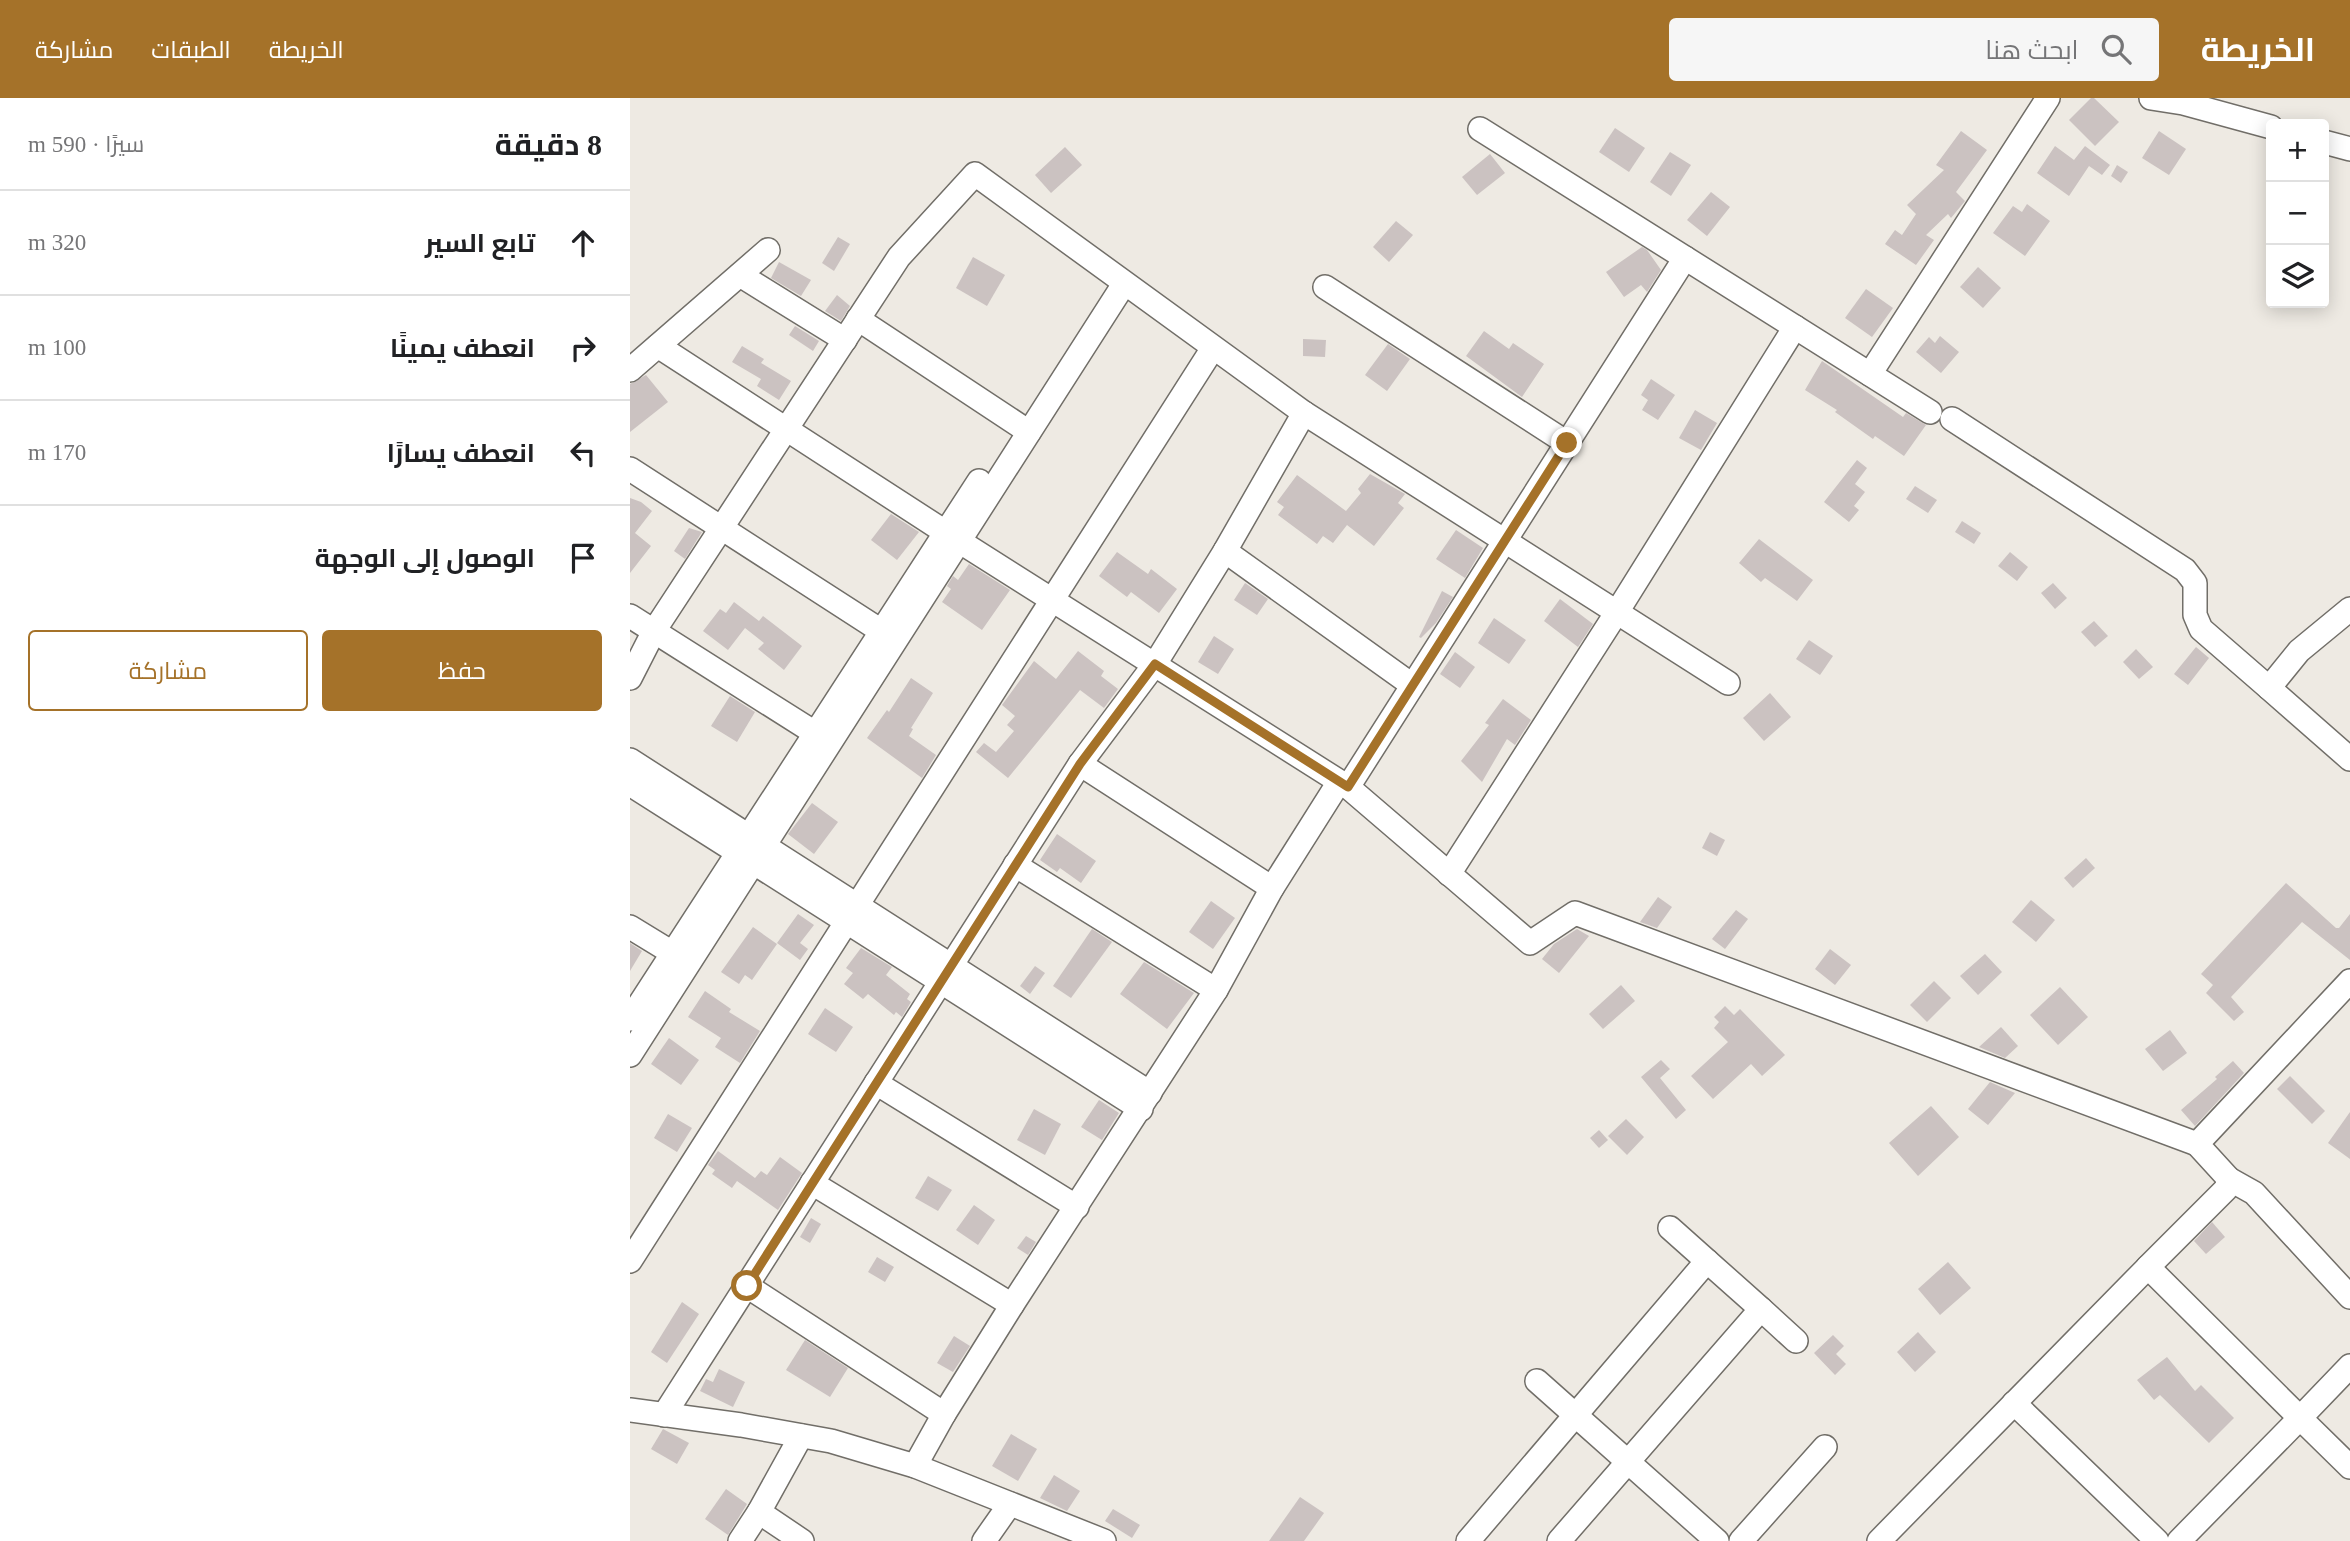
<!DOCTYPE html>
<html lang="ar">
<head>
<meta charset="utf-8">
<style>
	body { margin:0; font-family:"Times New Roman",Cairo,serif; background:#f6f6f6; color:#202124; direction:rtl }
	.controls { position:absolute; right:21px; top:21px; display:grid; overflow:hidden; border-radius:7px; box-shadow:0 4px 18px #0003 }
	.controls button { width:63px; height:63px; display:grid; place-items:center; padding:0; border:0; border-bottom:2px solid #e0e0e0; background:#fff; color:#202124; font:35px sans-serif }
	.stop { position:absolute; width:21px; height:21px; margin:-16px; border:5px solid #a57229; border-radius:50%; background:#fff }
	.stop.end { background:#a57229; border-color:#fff; box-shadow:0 2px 7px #0008 }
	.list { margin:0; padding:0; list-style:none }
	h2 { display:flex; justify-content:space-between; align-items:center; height:91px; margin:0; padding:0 28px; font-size:30px }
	h2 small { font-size:23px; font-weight:400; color:#757577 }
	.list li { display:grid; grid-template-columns:46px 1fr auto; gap:21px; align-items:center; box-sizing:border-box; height:105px; padding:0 28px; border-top:2px solid #e0e0e0 }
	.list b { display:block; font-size:26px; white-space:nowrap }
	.list em { font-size:23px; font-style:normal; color:#757577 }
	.actions { display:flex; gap:14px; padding:21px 28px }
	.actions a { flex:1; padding:16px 0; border:2px solid #a57229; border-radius:7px; text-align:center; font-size:24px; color:#a57229 }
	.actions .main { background:#a57229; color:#fff }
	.icon { flex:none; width:38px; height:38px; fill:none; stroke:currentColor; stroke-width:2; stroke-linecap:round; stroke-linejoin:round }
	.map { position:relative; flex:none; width:1720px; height:1443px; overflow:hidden; direction:ltr }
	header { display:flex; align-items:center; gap:42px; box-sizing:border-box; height:98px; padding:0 35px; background:#a57229; color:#fff }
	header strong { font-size:33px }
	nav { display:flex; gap:38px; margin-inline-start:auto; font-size:24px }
	.search { width:490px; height:63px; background:#f6f6f6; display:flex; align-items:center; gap:18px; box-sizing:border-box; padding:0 24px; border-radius:7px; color:#757577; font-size:26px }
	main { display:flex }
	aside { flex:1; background:#fff }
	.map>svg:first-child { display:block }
	.building { fill:#cbc2c1 }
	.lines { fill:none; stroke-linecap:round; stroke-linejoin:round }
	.minor-casing { stroke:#716e68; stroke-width:26 }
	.minor { stroke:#fff; stroke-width:23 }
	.route { stroke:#a57229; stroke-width:9 }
</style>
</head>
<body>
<header>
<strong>الخريطة</strong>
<div class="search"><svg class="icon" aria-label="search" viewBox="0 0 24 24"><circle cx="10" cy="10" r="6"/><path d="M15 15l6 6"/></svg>ابحث هنا</div>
<nav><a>الخريطة</a><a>الطبقات</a><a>مشاركة</a></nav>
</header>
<main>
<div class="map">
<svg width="1720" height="1443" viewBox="0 0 1720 1443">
	<rect width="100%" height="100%" fill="#eeeae3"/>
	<!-- building -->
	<g class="building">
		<path d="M1461,0H1464L1489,24L1465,48L1439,22Z"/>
		<path d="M985,30L1015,50L999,74L969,54Z"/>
		<path d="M1331,33L1357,52L1326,94L1335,103L1321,120L1318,116L1296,137L1304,142L1286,167L1255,146L1265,132L1272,137L1286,116L1277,107L1314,72L1306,67Z"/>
		<path d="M1529,33L1556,51L1539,77L1512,60Z"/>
		<path d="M1425,48L1444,62L1455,48L1480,67L1472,77L1459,68L1439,98L1407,75Z"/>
		<path d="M435,49L452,67L421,95L405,77Z"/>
		<path d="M1040,54L1061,67L1041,98L1020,84Z"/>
		<path d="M860,56L875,75L847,97L832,79Z"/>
		<path d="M1487,67L1498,74L1491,85L1481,78Z"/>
		<path d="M1081,94L1100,109L1077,138L1057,122Z"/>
		<path d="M1397,106L1420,123L1395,158L1363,135L1383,108L1392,114Z"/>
		<path d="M766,123L783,137L759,164L743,149Z"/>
		<path d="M208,139L220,146L204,173L192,165Z"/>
		<path d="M1012,149L1017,152L1031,172L1017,194L1011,187L994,199L976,174Z"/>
		<path d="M343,159L375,177L357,208L326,190Z"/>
		<path d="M149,164L181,182L171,198L141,180Z"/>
		<path d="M1348,169L1371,190L1353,210L1330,189Z"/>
		<path d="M1236,191L1263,210L1242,239L1215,220Z"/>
		<path d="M207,197L220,208L211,223L195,213Z"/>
		<path d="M165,228L189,243L183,253L159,237Z"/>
		<path d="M854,233L879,251L883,245L914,266L892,299L836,258Z"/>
		<path d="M1310,238L1329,254L1311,275L1286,254L1299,239L1305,245Z"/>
		<path d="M673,241L696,242L695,259L673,258Z"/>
		<path d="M758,246L780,261L757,293L735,277Z"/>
		<path d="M112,248L134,261L131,265L161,283L149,302L127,288L131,281L102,264Z"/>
		<path d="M1192,263L1273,319L1276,315L1296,327L1274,358L1245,338L1243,341L1205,314L1207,312L1175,292Z"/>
		<path d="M16,277L38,304L0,334V286Z"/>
		<path d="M1021,281L1045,297L1028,322L1012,312L1018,302L1011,297Z"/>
		<path d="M1065,312L1087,325L1071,352L1049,340Z"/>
		<path d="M1227,362L1237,370L1225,386L1235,394L1224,408L1229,412L1219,424L1194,404Z"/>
		<path d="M740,376L775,396L768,405L774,410L744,448L717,427L703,445L693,438L687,446L648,417L654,409L647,404L667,377L716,413L731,395L728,391Z"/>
		<path d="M1285,388L1307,402L1298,415L1276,401Z"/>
		<path d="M0,400L11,404L22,413L5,435L21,448L0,475Z"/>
		<path d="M261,416L289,434L267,462L241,442Z"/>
		<path d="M1332,423L1351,435L1344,446L1325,434Z"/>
		<path d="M59,430L72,434L55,461L44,453Z"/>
		<path d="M826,432L853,450L835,480L806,461Z"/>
		<path d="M1129,441L1183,482L1167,503L1135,480L1131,484L1109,465Z"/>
		<path d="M487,454L518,476L521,471L547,491L529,515L501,494L497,499L469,478Z"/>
		<path d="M1380,454L1398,469L1387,483L1368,468Z"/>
		<path d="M339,466L380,492L352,532L312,504L321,491L317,488L323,478L328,482Z"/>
		<path d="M615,485L638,501L627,517L604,502Z"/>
		<path d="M1423,485L1437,500L1425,511L1411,495Z"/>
		<path d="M812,493L823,499L806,525L791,540L789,539Z"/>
		<path d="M930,501L963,526L948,549L914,523Z"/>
		<path d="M104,504L129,523L133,518L172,548L154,572L128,551L134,545L115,530L98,552L73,533L90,511L96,515Z"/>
		<path d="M864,520L896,542L879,566L848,545Z"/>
		<path d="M1464,523L1478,538L1465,549L1451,534Z"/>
		<path d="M584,538L604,551L588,576L568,564Z"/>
		<path d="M1179,542L1203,558L1190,577L1166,561Z"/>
		<path d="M1566,549L1579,560L1558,587L1544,576Z"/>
		<path d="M1506,551L1523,569L1509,581L1493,564Z"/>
		<path d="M448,553L474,573L471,578L488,591L474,610L450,592L378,680L346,654L354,645L366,654L384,633L377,627L385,618L372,607L404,563L426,581Z"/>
		<path d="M825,554L845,569L830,590L810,576Z"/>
		<path d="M281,580L303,595L281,630L283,631L279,638L306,657L292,680L237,640L257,612L259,614Z"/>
		<path d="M1140,595L1161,619L1134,643L1113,620Z"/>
		<path d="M100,598L125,614L107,644L81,628Z"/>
		<path d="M873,601L901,622L885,647L877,641L852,684L831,663L859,627L855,625Z"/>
		<path d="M182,705L208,724L184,756L158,736Z"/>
		<path d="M1080,734L1095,742L1087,758L1072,750Z"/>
		<path d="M427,736L466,763L451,785L430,770L427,774L410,762Z"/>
		<path d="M1456,760L1465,770L1443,790L1434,780Z"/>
		<path d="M1656,785L1706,830H1709L1720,816V862L1672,824L1601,899L1614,914L1604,923L1576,895L1583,887L1571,876Z"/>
		<path d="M1028,799L1042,809L1027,830L1010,824Z"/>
		<path d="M1401,802L1425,822L1406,844L1382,824Z"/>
		<path d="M581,803L605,820L583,851L559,834Z"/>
		<path d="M1106,812L1118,821L1095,851L1082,841Z"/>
		<path d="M168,816L184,827L170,845L178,851L170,862L147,845Z"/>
		<path d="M123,829L147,846L122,882L115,877L109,886L91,874Z"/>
		<path d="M462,831L482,844L441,900L423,888Z"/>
		<path d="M947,831L959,838L929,875L912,861L924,846Z"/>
		<path d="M0,845L12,853L0,873Z"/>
		<path d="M231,850L262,869L256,877L280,896L277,901L281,904L272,919L266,914L264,917L238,896L233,901L214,886L223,875L216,870Z"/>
		<path d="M1200,851L1221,867L1205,887L1185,871Z"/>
		<path d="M1355,856L1372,874L1348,897L1330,878Z"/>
		<path d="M514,864L564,895L537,931L490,896Z"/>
		<path d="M405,868L415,875L400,896L390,888Z"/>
		<path d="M1304,883L1321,900L1297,924L1280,907Z"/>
		<path d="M991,887L1005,903L973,931L959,916Z"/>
		<path d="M1430,889L1458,919L1428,947L1400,917Z"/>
		<path d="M75,893L101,911L99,914L130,933L110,965L85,949L91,940L58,919Z"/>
		<path d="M1095,908L1104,917L1110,911L1155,957L1132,978L1121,966L1083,1001L1061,978L1098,944L1084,930L1089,924L1084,919Z"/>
		<path d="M195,910L223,929L206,954L178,936Z"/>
		<path d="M1371,929L1388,948L1375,960L1349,949Z"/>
		<path d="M1540,932L1557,955L1533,973L1515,951Z"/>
		<path d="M39,940L69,962L51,987L21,966Z"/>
		<path d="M1031,962L1040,971L1030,980L1056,1012L1046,1021L1011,979Z"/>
		<path d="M1603,963L1614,975L1565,1028L1551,1012L1587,981L1585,979Z"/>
		<path d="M1660,978L1695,1013L1682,1026L1647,991Z"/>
		<path d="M1360,984L1385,995L1358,1027L1338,1011Z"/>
		<path d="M469,1002L489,1015L472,1042L451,1029Z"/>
		<path d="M1301,1008L1329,1039L1288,1078L1259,1045Z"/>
		<path d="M404,1011L431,1026L415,1057L387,1042Z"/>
		<path d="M1720,1014V1061L1698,1045Z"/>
		<path d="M38,1016L62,1030L47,1054L24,1040Z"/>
		<path d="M996,1021L1014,1039L997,1057L978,1038Z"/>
		<path d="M969,1032L978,1042L969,1050L960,1040Z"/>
		<path d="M88,1053L125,1080L131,1073L137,1077L150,1059L172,1075L148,1112L107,1083L102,1090L82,1076L85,1072L78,1067Z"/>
		<path d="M298,1078L322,1092L308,1113L285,1100Z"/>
		<path d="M344,1107L365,1122L348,1147L326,1132Z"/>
		<path d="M181,1120L191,1126L180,1145L170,1139Z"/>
		<path d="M1582,1124L1595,1139L1576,1156L1564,1143Z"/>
		<path d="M396,1138L406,1144L398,1157L387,1150Z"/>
		<path d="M247,1159L264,1169L255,1184L238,1174Z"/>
		<path d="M1318,1164L1341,1190L1310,1217L1288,1191Z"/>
		<path d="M52,1204L69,1216L37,1265L21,1254Z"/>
		<path d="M1288,1234L1306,1254L1285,1274L1267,1254Z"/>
		<path d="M1203,1237L1214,1248L1206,1256L1216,1266L1205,1277L1184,1255Z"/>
		<path d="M324,1238L340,1248L323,1274L307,1265Z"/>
		<path d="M175,1242L218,1270L200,1299L156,1272Z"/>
		<path d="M1537,1259L1565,1293L1571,1287L1604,1320L1579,1345L1530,1297L1524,1302L1507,1282Z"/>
		<path d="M89,1271L115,1284L103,1309L70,1293L76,1281L83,1284Z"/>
		<path d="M33,1331L59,1345L47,1366L21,1351Z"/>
		<path d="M381,1336L407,1351L388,1383L362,1368Z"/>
		<path d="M424,1377L450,1393L437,1413L410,1400Z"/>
		<path d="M96,1391L117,1406L98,1437L75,1421Z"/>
		<path d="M670,1399L694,1415L674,1443H639Z"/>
		<path d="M483,1411L510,1427L502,1440L475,1423Z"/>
	</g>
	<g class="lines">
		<defs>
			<g id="minor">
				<path d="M1521,0L1553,5L1641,29"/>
				<path d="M850,31L1300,314"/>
				<path d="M1694,44L1720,51"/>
				<path d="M110,177L215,242"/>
				<path d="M695,189L937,345"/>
				<path d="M228,221L399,334"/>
				<path d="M28,248L329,443L718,689L900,845L945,815L1567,1046"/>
				<path d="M0,272L138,152"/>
				<path d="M1240,276L1418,0"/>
				<path d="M1322,321L1555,472L1565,485V517L1571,531L1639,590"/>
				<path d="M0,371L262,540"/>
				<path d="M595,453L782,587"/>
				<path d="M1720,511L1669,553L1639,590L1720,661"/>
				<path d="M0,518L196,642"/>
				<path d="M0,580L24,533L269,159L345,76L674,315L1098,585"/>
				<path d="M0,662L520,995"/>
				<path d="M450,666L642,790"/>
				<path d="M0,686L511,1011"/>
				<path d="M718,689L1055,160"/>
				<path d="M385,767L586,892"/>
				<path d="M819,776L987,514L1165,229"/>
				<path d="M0,829L54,862"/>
				<path d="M0,921L349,383"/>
				<path d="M0,957L494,186"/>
				<path d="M246,985L447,1109"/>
				<path d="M1599,1081L1624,1095L1720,1199"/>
				<path d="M182,1085L382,1207"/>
				<path d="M1040,1130L1077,1163"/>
				<path d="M0,1163L583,250"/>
				<path d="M1518,1169L1596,1091L1599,1081L1567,1046L1720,883"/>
				<path d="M117,1188L314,1316"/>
				<path d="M1131,1211L1166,1243"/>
				<path d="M907,1283L1087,1443"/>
				<path d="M1384,1305L1527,1443"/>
				<path d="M0,1312L111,1327L201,1343L285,1368L474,1443"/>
				<path d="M34,1317L450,666L525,566L595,453L674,315"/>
				<path d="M285,1368L314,1316L382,1207L586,892L642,790L709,684"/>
				<path d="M129,1414L172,1443"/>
				<path d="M110,1443L129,1414L171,1338"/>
				<path d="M354,1443L380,1406"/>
				<path d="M838,1443L1077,1163L1131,1211L929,1443"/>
				<path d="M1111,1443L1195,1349"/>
				<path d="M1249,1443L1518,1169L1670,1320L1720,1268"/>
				<path d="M1549,1443L1670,1320L1720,1369"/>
			</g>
		</defs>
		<!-- minor casing -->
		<use href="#minor" class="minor-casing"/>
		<!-- minor -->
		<use href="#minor" class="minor"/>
	</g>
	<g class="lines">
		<!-- route -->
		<path class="route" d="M117,1188L450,666L525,566L718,689L937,345"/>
	</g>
</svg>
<div class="controls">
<button>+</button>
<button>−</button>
<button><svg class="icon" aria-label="layers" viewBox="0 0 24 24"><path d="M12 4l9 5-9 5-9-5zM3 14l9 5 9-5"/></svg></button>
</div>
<div class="stop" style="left:117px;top:1188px"></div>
<div class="stop end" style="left:937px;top:345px"></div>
</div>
<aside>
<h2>8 دقيقة<small>سيرًا · 590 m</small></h2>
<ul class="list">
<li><svg class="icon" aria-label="ahead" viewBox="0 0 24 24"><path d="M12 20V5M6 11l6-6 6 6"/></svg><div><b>تابع السير</b></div><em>320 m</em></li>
<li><svg class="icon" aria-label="right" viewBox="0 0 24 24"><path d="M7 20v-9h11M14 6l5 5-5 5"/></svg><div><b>انعطف يمينًا</b></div><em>100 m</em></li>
<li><svg class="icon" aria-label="left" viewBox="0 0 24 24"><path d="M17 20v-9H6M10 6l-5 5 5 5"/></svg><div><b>انعطف يسارًا</b></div><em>170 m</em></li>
<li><svg class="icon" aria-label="arrive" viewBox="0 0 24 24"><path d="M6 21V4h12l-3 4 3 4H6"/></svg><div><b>الوصول إلى الوجهة</b></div></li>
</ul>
<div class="actions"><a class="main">حفظ</a><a>مشاركة</a></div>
</aside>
</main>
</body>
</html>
